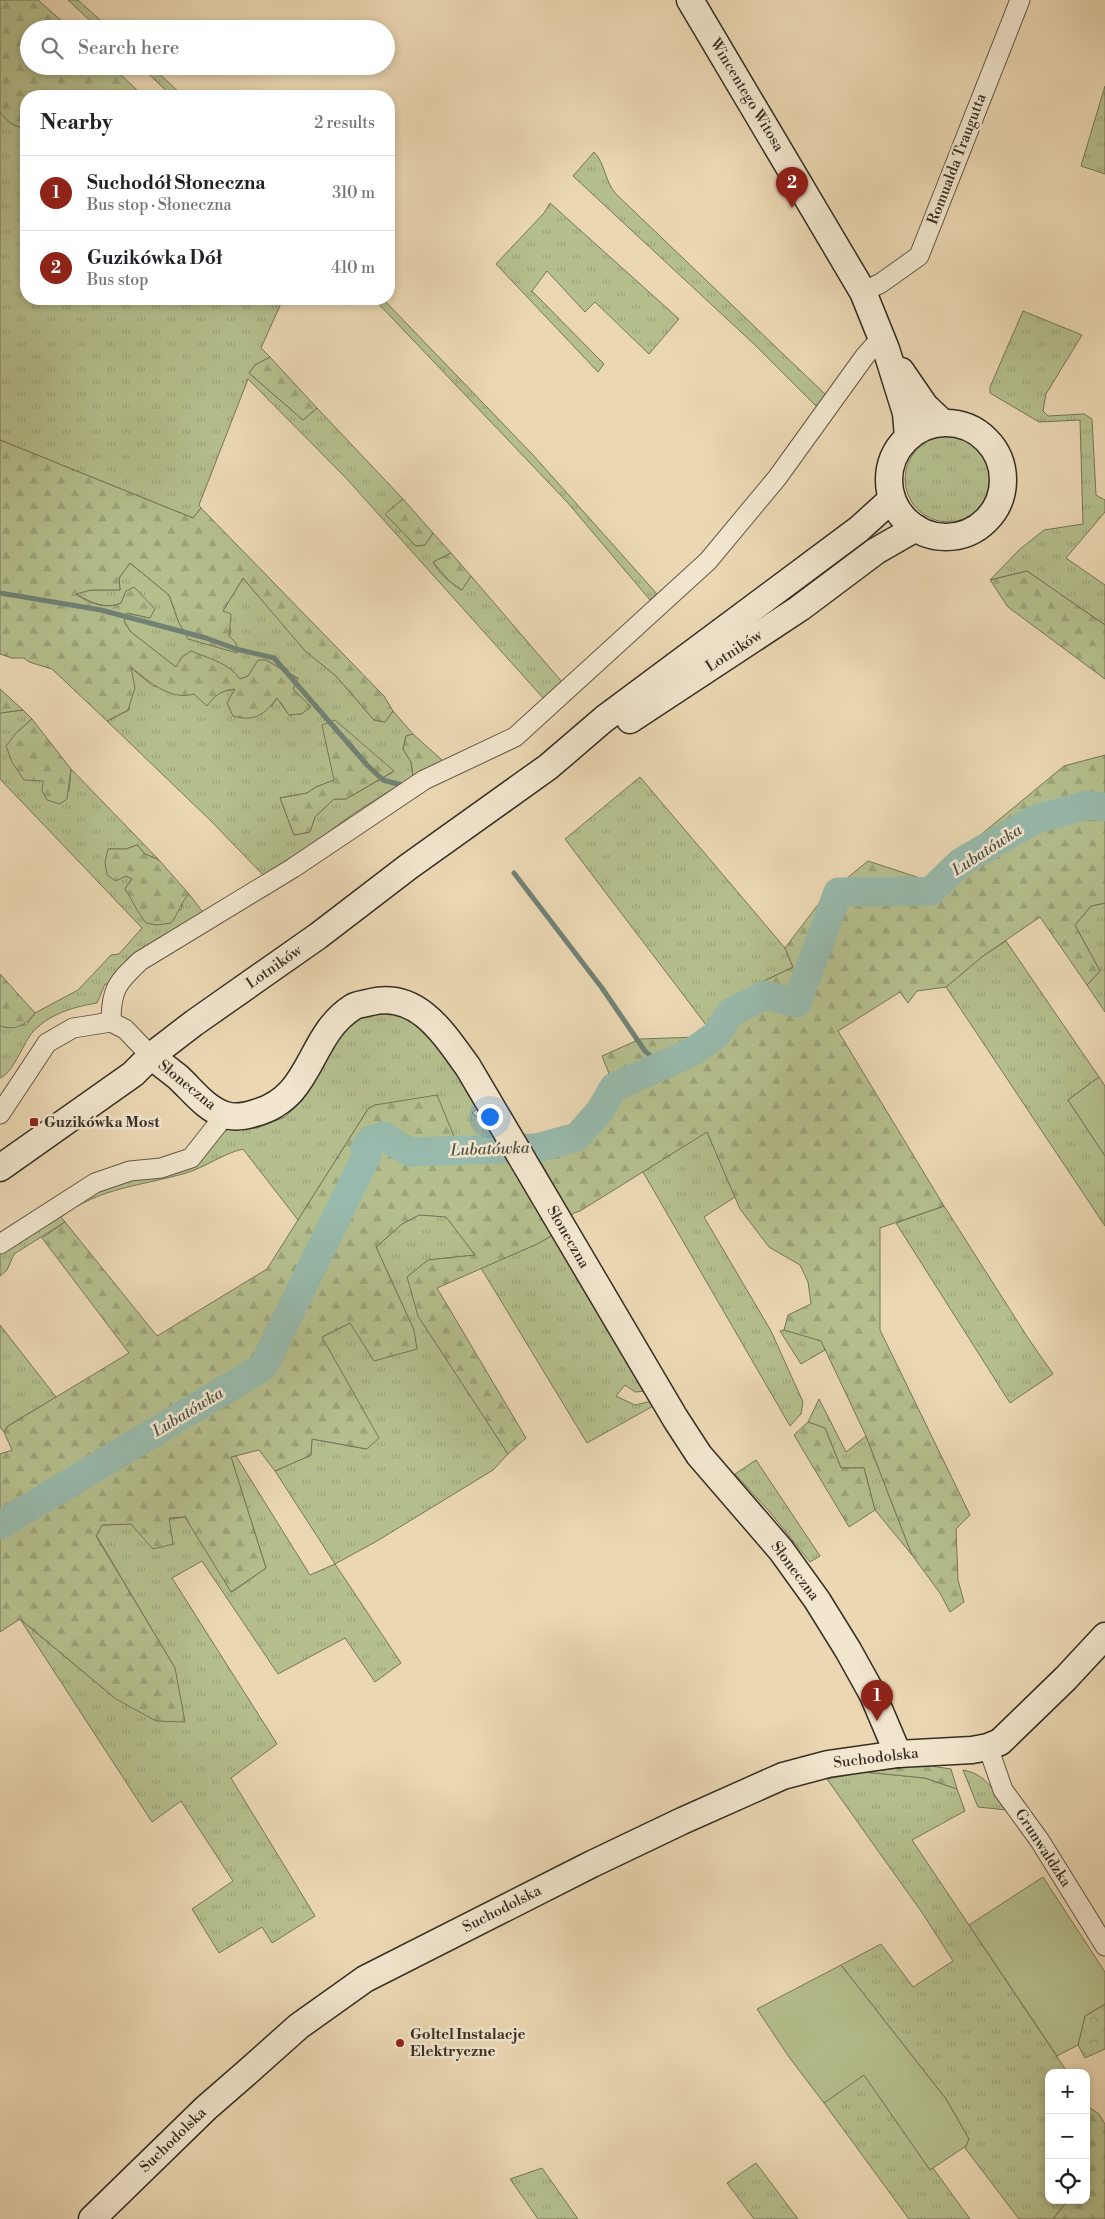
<!DOCTYPE html>
<html lang="en">
<head>
<meta charset="utf-8">
<style>
	body { margin:0; font-family:"Libre Bodoni",serif; background:#f2f2f2; color:#202124 }
	.controls { position:absolute; right:15px; bottom:15px; display:grid; overflow:hidden; border-radius:10px; box-shadow:0 2px 8px #0003 }
	.controls button { width:45px; height:45px; display:grid; place-items:center; padding:0; border:0; border-bottom:1px solid #e0e0e0; background:#fff; color:#202124; font:25px sans-serif }
	.you { position:absolute; left:489px; top:1116px; width:18px; height:18px; margin:-12px; border:4px solid #fff; border-radius:50%; background:#1a73e8; box-shadow:0 0 0 8px #1a73e833 }
	.badge { display:grid; place-items:center; width:32px; height:32px; border-radius:50%; background:#8f2418; color:#fff; font-size:16px; font-weight:700 }
	.pin { position:absolute; translate:-50% -41px; filter:drop-shadow(0 1px 2px #0008) }
	.pin::after { content:''; position:absolute; top:26px; width:18px; height:15px; background:inherit; clip-path:polygon(0 0,100% 0,50% 100%) }
	.list { margin:0; padding:0; list-style:none }
	h2 { display:flex; justify-content:space-between; align-items:center; height:65px; margin:0; padding:0 20px; font-size:21px }
	h2 small { font-size:16px; font-weight:400; color:#757577 }
	.list li { display:grid; grid-template-columns:32px 1fr auto; gap:15px; align-items:center; box-sizing:border-box; height:75px; padding:0 20px; border-top:1px solid #e0e0e0 }
	.list b { display:block; font-size:19px; white-space:nowrap }
	.list p { margin:0; font-size:16px; white-space:nowrap; color:#757577 }
	.list em { font-size:16px; font-style:normal; color:#757577 }
	.icon { flex:none; width:28px; height:28px; fill:none; stroke:currentColor; stroke-width:2; stroke-linecap:round; stroke-linejoin:round }
	.map { position:relative; flex:none; width:1105px; height:2219px; overflow:hidden }
	.search { position:absolute; background:#fff; box-shadow:0 2px 8px #0003; left:20px; top:20px; width:375px; height:55px; display:flex; align-items:center; gap:12px; box-sizing:border-box; padding:0 18px; border-radius:28px; color:#757577; font-size:19px }
	.panel { position:absolute; background:#fff; box-shadow:0 2px 8px #0003; left:20px; top:90px; width:375px; height:215px; border-radius:20px }
	.map>svg:first-child { display:block }
	.grass { fill:url(#grass-tufts); stroke:#767659; fill-rule:evenodd }
	.forest { fill:url(#forest-firs); stroke:#767659 }
	.park { fill:url(#park-crowns); stroke:#767659 }
	.garden { fill:#b5bf8e; stroke:#767659 }
	.lines { fill:none; stroke-linecap:round; stroke-linejoin:round }
	.stream { stroke:#718276; stroke-width:5 }
	.river { stroke:#98baac; stroke-width:29 }
	.street-casing { stroke:#645848; stroke-width:21 }
	.secondary-casing { stroke:#372e24; stroke-width:29 }
	.street { stroke:#f2e6ce; stroke-width:19 }
	.secondary { stroke:#f2e6ce; stroke-width:26 }
	.poi-dot { fill:#8f2418; stroke:#f2e6ce; stroke-width:2 }
	.labels { text-anchor:middle; dominant-baseline:central; stroke-width:5; stroke-linejoin:round; paint-order:stroke }
	.street-label { font-size:15px; fill:#372e24; stroke:#f2e6ce }
	.poi-label { font-size:15px; font-weight:bold; fill:#372e24; stroke:#f2e6ce; text-anchor:start }
	.water-label { font-size:16px; font-style:italic; fill:#4f5146; stroke:#f2e6ce }
</style>
</head>
<body>
<div class="map">
<svg width="1105" height="2219" viewBox="0 0 1105 2219">
	<defs>
		<pattern id="grass-tufts" width="24" height="20" patternUnits="userSpaceOnUse" patternTransform="scale(1.25)"><rect width="24" height="20" fill="#b5bf8e"/><path d="M3 7l-1-3M5 7V3M7 7l1-3M15 17l-1-3M17 17v-4M19 17l1-3" fill="none" stroke="#9ca47a"/></pattern>
		<pattern id="forest-firs" width="22" height="20" patternUnits="userSpaceOnUse" patternTransform="scale(1.25)"><rect width="22" height="20" fill="#b5bf8e"/><path d="M5 1l3.5 6h-7zM16 11l3.5 6h-7z" fill="#9ca47a"/></pattern>
		<pattern id="park-crowns" width="20" height="18" patternUnits="userSpaceOnUse" patternTransform="scale(1.25)"><rect width="20" height="18" fill="#b5bf8e"/><path d="M2 6a3 3 0 1 1 6 0M12 15a3 3 0 1 1 6 0" fill="none" stroke="#9ca47a"/></pattern>
	</defs>
	<rect width="100%" height="100%" fill="#ebd8b3"/>
	<filter id="stains"><feTurbulence type="fractalNoise" baseFrequency=".004" numOctaves="4"/><feColorMatrix values="0 0 0 0 .2 0 0 0 0 .09 0 0 0 0 .02 0 0 0 .5 -.17"/></filter>
	<radialGradient id="worn" r=".72"><stop offset=".6" stop-color="#630" stop-opacity="0"/><stop offset="1" stop-color="#630" stop-opacity=".3"/></radialGradient>
	<!-- grass -->
	<g class="grass">
		<path d="M68,0H78L110,29H99Z"/>
		<path d="M140,66H151L183,96H172Z"/>
		<path d="M1105,86V174L1081,166Z"/>
		<path d="M0,112L10,123L26,130V299H283L261,348L270,357L255,365L249,373L303,420L317,408L403,499L386,514L416,546L425,545L433,533L451,553L433,562C439,574 450,582 461,590L471,576L562,682L544,699L346,478L248,379L199,505L201,508L193,518L0,440Z"/>
		<path d="M594,152C605,163 605,182 616,194L826,395L818,408L754,344L573,176Z"/>
		<path d="M550,203L679,319L649,354L595,302L585,312L547,271L532,291L604,364L598,372L496,264L544,213Z"/>
		<path d="M374,299H383L533,455L657,594L650,600L568,503Z"/>
		<path d="M1023,311L1082,335L1046,394L1043,411L1048,416L1084,414L1092,419L1096,495L1105,500V512L1066,558L1105,585V625L1027,571L990,580L1019,550L1044,530L1083,524L1080,420L1039,422L990,393V387Z"/>
		<circle cx="948" cy="479" r="43"/>
		<path d="M130,563L169,595L179,623L229,636L231,631L223,611L243,578L305,650L336,676L374,720L385,722L393,711L413,734L406,736L403,749L411,762L413,776L353,814L266,878L211,821L107,721L129,710L130,667L153,686L213,697C237,681 248,695 271,707L277,698L289,715L301,714L310,707L293,689L298,678L266,660L258,661L248,676L239,680L182,657L177,668L131,632L124,621L126,613L150,618L126,591L121,603C106,610 89,602 75,593L91,590H120L119,578ZM334,720L393,772L346,799H334L315,817L310,832L294,835L280,798L307,793L316,787L335,780L329,754Z"/>
		<path d="M23,710L32,719L16,733L43,781L69,791L71,769L159,860L145,854L137,845L126,849H108L126,876L132,879L125,889L135,903L181,910L183,900L189,894L205,915L112,985L105,984L97,1003C73,1007 48,1014 31,1034C23,1045 12,1074 0,1078V1026L26,1025L35,1013L78,990L111,955L119,954L142,928L0,779V713Z"/>
		<path d="M640,777L785,948L793,967L723,1001L710,1030L565,839Z"/>
		<path d="M1105,903V1012L1087,985L1100,971L1075,925L1091,906Z"/>
		<path d="M1006,941L1099,1077L1068,1100L1105,1156V1226L946,987L983,956Z"/>
		<path d="M390,1012L411,1018L428,1030L480,1106L472,1113L477,1117H486L499,1145L455,1139L375,1105L368,1109L298,1220L243,1149C222,1154 206,1167 186,1173C142,1186 100,1187 61,1217L65,1222L14,1254L7,1270L0,1276V1251L92,1191L159,1173L230,1128H257L285,1117L302,1101L313,1082L322,1062L352,1022L371,1013Z"/>
		<path d="M707,1131L735,1197L704,1217L771,1331L803,1402L801,1414L790,1426L643,1172Z"/>
		<path d="M944,1206L1028,1338L1053,1374L1010,1403L896,1223Z"/>
		<path d="M419,1215L446,1216L475,1255L428,1260L408,1277L419,1316L508,1454L493,1470L377,1541L335,1564L401,1663L375,1682L345,1638L278,1674L202,1561L172,1578L277,1744L231,1778L315,1916L272,1943L262,1927L219,1953L192,1909L233,1881L181,1801L152,1822L20,1619L116,1699L175,1668L96,1535L102,1525L131,1524L185,1517L232,1592L266,1568L231,1457L236,1456L310,1575L335,1564L275,1471L311,1455L312,1439L366,1449L322,1337L350,1323L414,1330L376,1247L402,1224Z"/>
		<path d="M555,1234L646,1391L635,1392L625,1385L616,1396L635,1405L652,1401L655,1405L587,1443L481,1268L537,1244Z"/>
		<path d="M0,1325L56,1397L8,1426L4,1432L0,1427Z"/>
		<path d="M784,1330L821,1340L825,1350L801,1364L780,1331Z"/>
		<path d="M819,1399L846,1452L866,1436L912,1555L875,1510L864,1468H841L825,1428L808,1422Z"/>
		<path d="M756,1460L820,1556L810,1562L769,1511L735,1474Z"/>
		<path d="M963,1770C987,1774 994,1792 1007,1810L978,1807Z"/>
		<path d="M864,1772L925,1778L957,1789L965,1811L912,1840L1068,2073H1049V2200H1068L1053,2219H1019L965,2148L969,2139L946,2099L841,1965L881,1944L913,1987L953,1961L923,1914L827,1779Z"/>
		<path d="M864,2074L930,2170L933,2168L970,2219H909L824,2103Z"/>
		<path d="M756,2163L798,2219H754L727,2183Z"/>
		<path d="M542,2168L578,2219H538L510,2179Z"/>
	</g>
	<!-- forest -->
	<g class="forest">
		<path d="M0,0H38L71,29H29V66H112L143,96H26V130L10,123L0,112Z"/>
		<path d="M270,357L317,408L303,420L249,373L255,365Z"/>
		<path d="M0,440L193,518L201,508L384,696L393,711L385,722L374,720L336,676L305,651L243,578L223,611L231,614L229,636L236,643L237,653L188,639L179,623L169,595L130,563L119,578L120,590H91L76,594C88,603 106,610 121,603L126,591L134,587L155,609L150,618L127,613L124,622L131,632L176,667L182,657L191,651C208,658 229,663 240,679L248,676L258,660H266L298,679L293,689L311,707L301,714L289,715L277,698C264,715 255,722 233,716L227,703L235,689C222,690 215,695 207,706L194,694C170,701 148,681 131,667L135,688L128,710L107,721L52,669L29,662L24,658H12L0,654Z"/>
		<path d="M403,499L433,533L425,545L416,546L385,514Z"/>
		<path d="M451,553L471,576L462,590L449,581L433,562Z"/>
		<path d="M1027,571L1105,625V679L1008,607L990,580Z"/>
		<path d="M0,689L23,710L0,713Z"/>
		<path d="M32,719L71,769L67,799L60,804L47,800L42,791L43,781L24,780L12,762L6,746L16,733Z"/>
		<path d="M335,720L394,771L346,799H334L315,817L310,832L294,835L280,798L307,793L316,787L334,780L322,725Z"/>
		<path d="M413,734L443,761L413,776L411,762L403,749L406,736Z"/>
		<path d="M1105,755V903L1091,906L1075,925L1100,971L1087,985L1040,917L983,956L946,987L917,991L908,1003L900,992L838,1031L944,1206L880,1228V1330L970,1515L956,1529L958,1580L964,1602L950,1612L940,1593L912,1555L866,1436L821,1341L784,1330L788,1315L811,1304L808,1282L800,1265L769,1247L740,1209L707,1132L580,1211L574,1213L555,1234L537,1244L437,1288L526,1438L508,1454L418,1316L407,1277L428,1260L475,1255L446,1217L419,1215L402,1224L376,1247L414,1330L417,1349L374,1361L350,1323L322,1337L379,1438L367,1449L312,1439L311,1455L275,1471L259,1450L231,1457L266,1568L231,1592L185,1517L169,1518L173,1544L153,1549L131,1524L102,1525L96,1536L175,1668L185,1722L156,1721L116,1699L20,1619L0,1632V1454L12,1450L4,1432L8,1426L129,1353L42,1238L65,1222L157,1336L267,1269L368,1109L375,1105L437,1095L455,1139L516,1147L575,1133L614,1086L602,1056L640,1039L698,1037L710,1030L723,1001L793,967L785,948L824,897L868,861L926,880L1064,766Z"/>
		<path d="M137,845L145,854L159,860L189,894C182,901 178,914 171,923L157,925L146,923C137,912 133,901 125,889L132,879L126,876L116,881L107,875L105,862L108,849H126Z"/>
		<path d="M0,974L35,1013C26,1025 15,1031 0,1026Z"/>
		<path d="M808,1422L825,1428L841,1468H864L875,1510L849,1527L794,1435Z"/>
		<path d="M924,1765L951,1769L957,1789L925,1778L864,1772Z"/>
		<path d="M1090,2108L1099,2114L1105,2124V2219H1053L1068,2200H1086V2177L1089,2174L1086,2171V2110Z"/>
	</g>
	<!-- park -->
	<path class="park" d="M1105,2004V2049L1085,2058L1078,2045L1085,2016Z"/>
	<!-- garden -->
	<g class="garden">
		<path d="M1099,1077L1105,1086V1156L1068,1100Z"/>
		<path d="M1043,1877L1105,1972V2004L1085,2016L1078,2045L1057,2056L969,1925Z"/>
		<path d="M841,1965L946,2099L969,2139L966,2146L930,2170L864,2075L824,2103L789,2057L757,2009Z"/>
	</g>
	<g class="lines">
		<!-- stream -->
		<g class="stream">
			<path d="M0,593L101,610L206,638L236,649L274,658L367,765L383,780L401,785"/>
			<path d="M514,873L602,988L645,1051L663,1067"/>
		</g>
		<!-- river -->
		<path class="river" d="M0,1525L263,1367L367,1155L365,1149L371,1140L383,1136L409,1152L536,1148L577,1137L600,1111L614,1087L692,1052L717,1034L730,1013L765,995L797,1003L838,892L931,891L961,862L1036,819L1087,805L1105,807"/>
		<defs>
			<g id="street">
				<path d="M863,292L881,283L919,256L1020,0"/>
				<path d="M111,1022C111,989 117,983 140,961L293,868L424,780L515,737L708,561L777,478L865,356L881,338"/>
				<path d="M0,1114L47,1043L73,1028L111,1022L125,1029L151,1056"/>
				<path d="M0,1244L95,1183L130,1171L161,1168L191,1158L225,1115"/>
				<path d="M988,1747L1003,1790L1040,1841L1105,1946"/>
			</g>
			<g id="secondary">
				<path d="M690,0L863,292L886,349L906,413L908,437"/>
				<path d="M901,371L925,406L942,422"/>
				<circle cx="946" cy="480" r="57"/>
				<path d="M630,720L800,608L876,551L916,528"/>
				<path d="M151,1056C160,1063 169,1070 178,1077C192,1090 206,1109 225,1115C235,1118 246,1116 255,1113C314,1097 307,1036 353,1007C357,1004 365,1004 371,1002C418,991 444,1034 468,1067L675,1418L699,1455L781,1550L817,1600L848,1650L873,1695L898,1754"/>
				<path d="M0,1168L133,1074L151,1056L194,1023L318,936L408,867L548,767L604,719L859,529L892,499"/>
				<path d="M92,2219L206,2108L244,2075L299,2026L365,1979L592,1864L682,1821L783,1776L828,1764L898,1754L972,1750L988,1747L1000,1742L1066,1678L1105,1636"/>
			</g>
		</defs>
		<!-- street casing -->
		<use href="#street" class="street-casing"/>
		<!-- secondary casing -->
		<use href="#secondary" class="secondary-casing"/>
		<!-- street -->
		<use href="#street" class="street"/>
		<!-- secondary -->
		<use href="#secondary" class="secondary"/>
	</g>
	<!-- markers -->
	<g class="poi-dot">
		<rect x="29" y="1117" width="10" height="10" rx="2.5"/>
		<circle cx="400" cy="2043" r="5"/>
	</g>
	<g class="labels">
		<!-- street labels -->
		<g class="street-label">
			<text transform="translate(747 95) rotate(59)">Wincentego Witosa</text>
			<text transform="translate(957 159) rotate(-69)">Romualda Traugutta</text>
			<text transform="translate(734 651) rotate(-33)">Lotników</text>
			<text transform="translate(274 967) rotate(-35)">Lotników</text>
			<text transform="translate(187 1085) rotate(39)">Słoneczna</text>
			<text transform="translate(568 1237) rotate(60)">Słoneczna</text>
			<text transform="translate(795 1571) rotate(53)">Słoneczna</text>
			<text transform="translate(876 1758) rotate(-7)">Suchodolska</text>
			<text transform="translate(1043 1848) rotate(57)">Grunwaldzka</text>
			<text transform="translate(502 1909) rotate(-27)">Suchodolska</text>
			<text transform="translate(173 2140) rotate(-44)">Suchodolska</text>
		</g>
		<!-- poi labels -->
		<g class="poi-label">
			<text x="44" y="1122">Guzikówka Most</text>
			<text x="410" y="2034">Goltel Instalacje<tspan x="410" dy="17">Elektryczne</tspan></text>
		</g>
		<!-- water labels -->
		<g class="water-label">
			<text transform="translate(987 850) rotate(-33)">Lubatówka</text>
			<text transform="translate(490 1149) rotate(-2)">Lubatówka</text>
			<text transform="translate(188 1412) rotate(-31)">Lubatówka</text>
		</g>
	</g>
	<rect width="100%" height="100%" filter="url(#stains)"/>
	<rect width="100%" height="100%" fill="url(#worn)"/>
</svg>
<div class="controls">
<button>+</button>
<button>−</button>
<button><svg class="icon" aria-label="locate" viewBox="0 0 24 24"><circle cx="12" cy="12" r="6"/><path d="M12 2v4M12 18v4M2 12h4M18 12h4"/></svg></button>
</div>
<div class="you"></div>
<div class="pin badge" style="left:877px;top:1721px">1</div>
<div class="pin badge" style="left:792px;top:208px">2</div>
<div class="search"><svg class="icon" aria-label="search" viewBox="0 0 24 24"><circle cx="10" cy="10" r="6"/><path d="M15 15l6 6"/></svg>Search here</div>
<section class="panel">
<h2>Nearby<small>2 results</small></h2>
<ul class="list">
<li><span class="badge">1</span><div><b>Suchodół Słoneczna</b><p>Bus stop · Słoneczna</p></div><em>310 m</em></li>
<li><span class="badge">2</span><div><b>Guzikówka Dół</b><p>Bus stop</p></div><em>410 m</em></li>
</ul>
</section>
</div>
</body>
</html>
